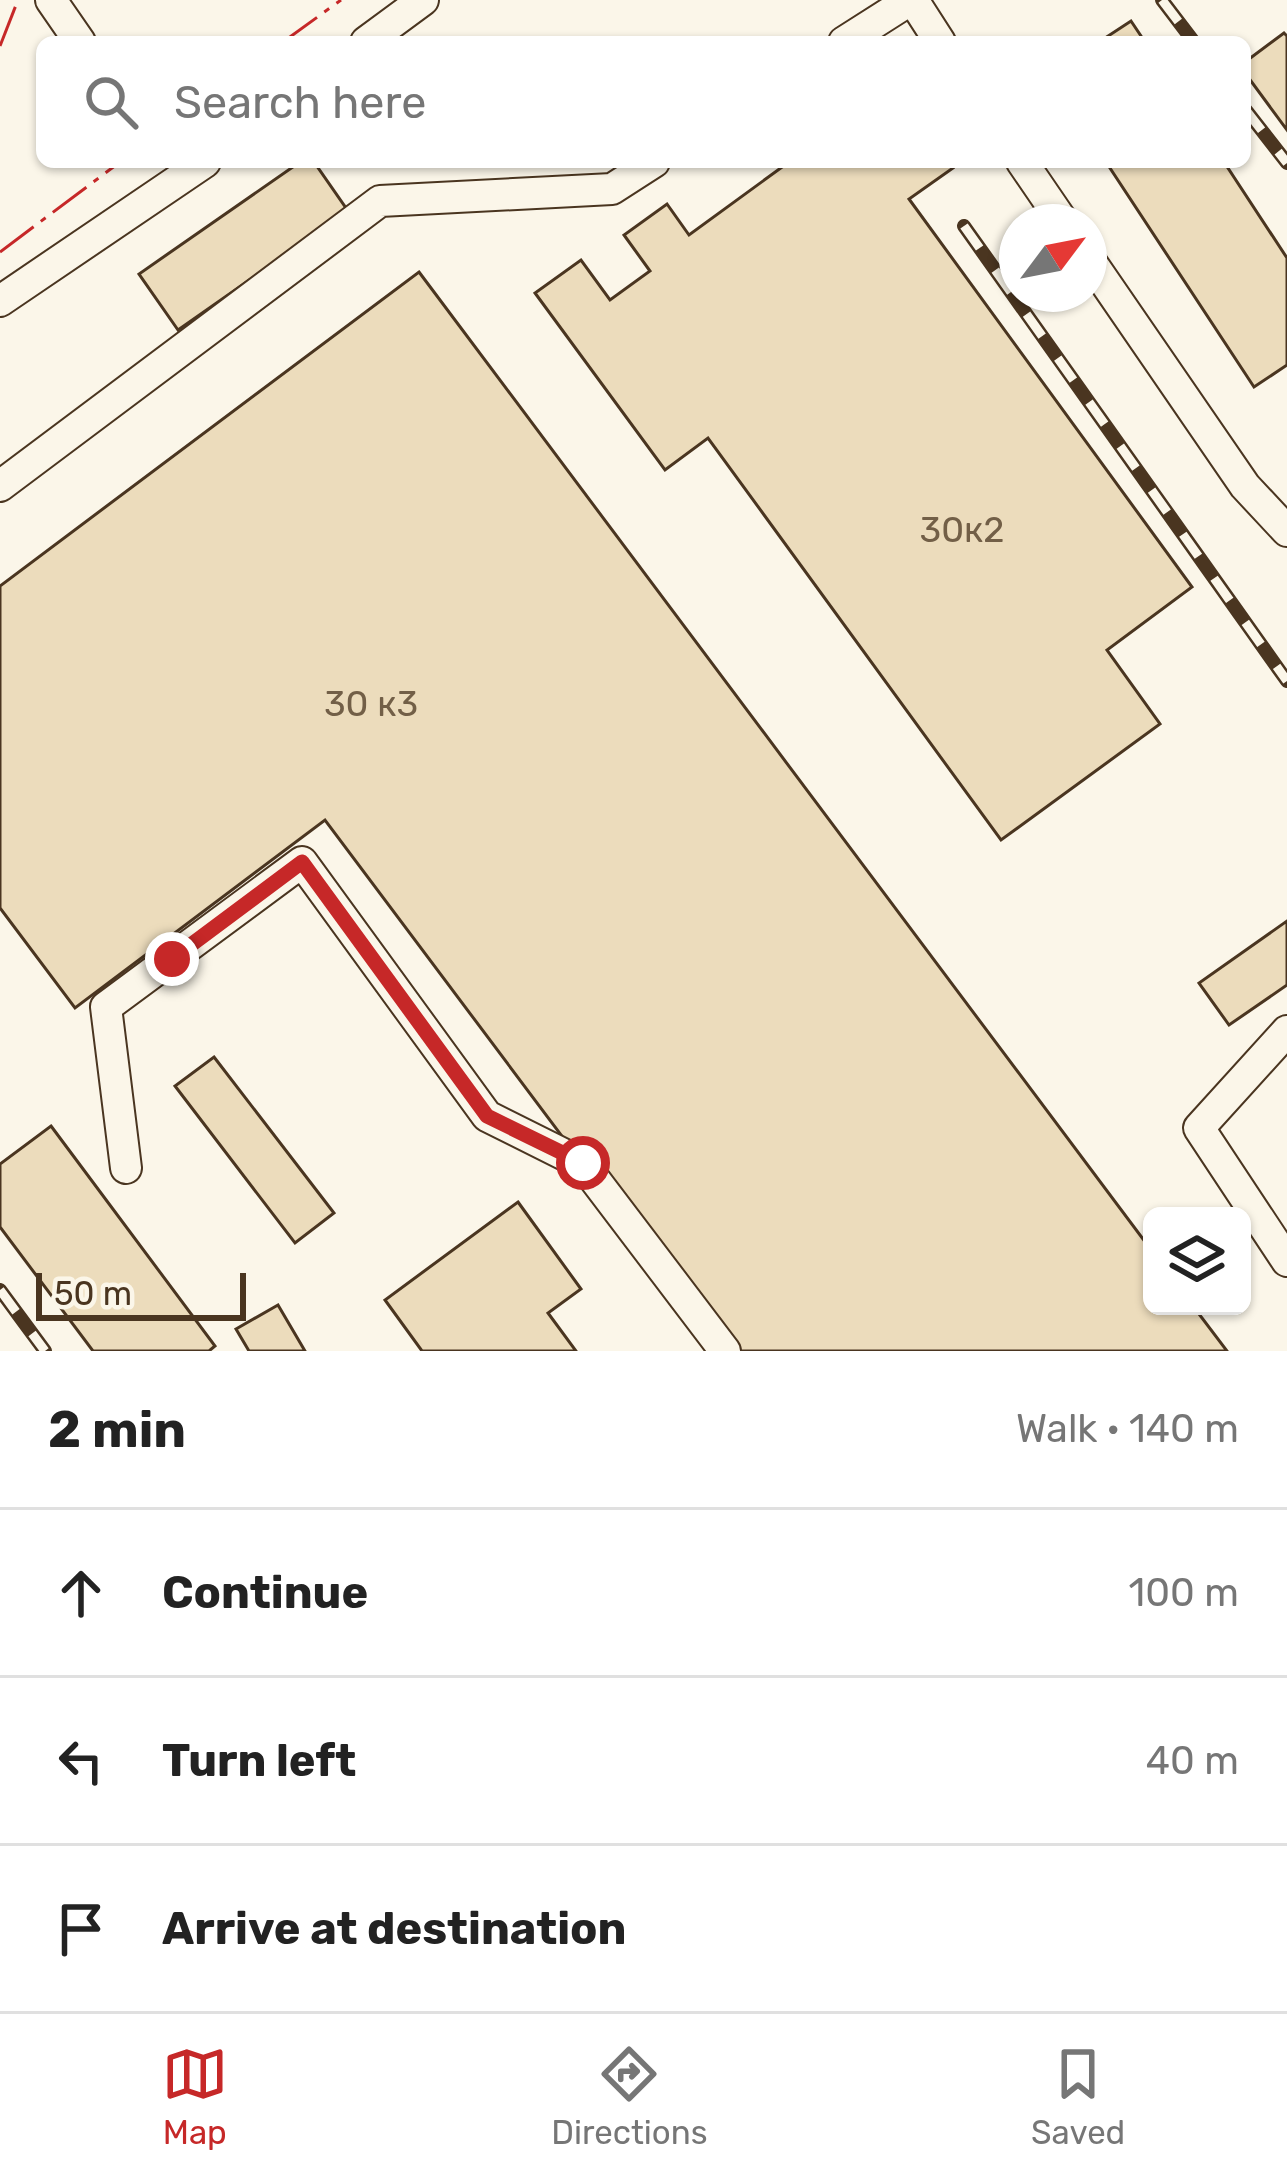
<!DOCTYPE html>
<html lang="en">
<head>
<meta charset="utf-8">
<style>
	body { margin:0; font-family:Rubik,sans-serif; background:#f2f2f2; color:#222 }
	.controls { position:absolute; right:36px; bottom:36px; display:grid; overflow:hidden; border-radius:18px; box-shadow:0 3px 9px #0004 }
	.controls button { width:108px; height:108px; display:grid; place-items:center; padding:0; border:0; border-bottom:3px solid #e0e0e0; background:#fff; color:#222; font:60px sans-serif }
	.compass { position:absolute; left:999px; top:204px; width:108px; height:108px; border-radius:50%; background:#fff; box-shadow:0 3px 9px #0004; rotate:58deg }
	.scale { position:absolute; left:36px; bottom:30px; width:210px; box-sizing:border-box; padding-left:12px; border:6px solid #4a3520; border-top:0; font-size:33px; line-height:42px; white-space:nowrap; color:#4a3520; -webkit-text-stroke:9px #fbf6e9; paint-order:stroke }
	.stop { position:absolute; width:36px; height:36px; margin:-27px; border:9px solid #c62828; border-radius:50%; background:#fff }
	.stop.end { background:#c62828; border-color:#fff; box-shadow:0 3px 12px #0008 }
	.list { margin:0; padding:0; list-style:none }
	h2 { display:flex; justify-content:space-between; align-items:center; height:156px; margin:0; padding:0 48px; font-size:51px }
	h2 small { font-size:39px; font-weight:400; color:#767676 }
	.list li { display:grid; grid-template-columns:78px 1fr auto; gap:36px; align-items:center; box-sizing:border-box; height:168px; padding:0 48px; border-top:3px solid #e0e0e0 }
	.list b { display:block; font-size:45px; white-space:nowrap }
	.list em { font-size:39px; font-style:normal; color:#767676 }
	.icon { flex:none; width:66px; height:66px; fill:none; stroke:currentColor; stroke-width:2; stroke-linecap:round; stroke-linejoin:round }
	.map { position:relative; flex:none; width:1287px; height:1351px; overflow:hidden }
	.search { position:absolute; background:#fff; box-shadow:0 3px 9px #0004; left:36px; right:36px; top:36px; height:132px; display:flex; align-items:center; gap:30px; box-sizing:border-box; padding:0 42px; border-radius:18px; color:#767676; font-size:45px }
	.sheet { height:660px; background:#fff }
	nav { display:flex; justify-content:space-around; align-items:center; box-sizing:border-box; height:168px; border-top:3px solid #e0e0e0; background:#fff; font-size:33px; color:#767676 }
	nav a { display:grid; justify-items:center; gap:6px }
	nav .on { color:#c62828 }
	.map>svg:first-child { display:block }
	.building { fill:#ecdcbc; stroke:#4a3520; stroke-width:3 }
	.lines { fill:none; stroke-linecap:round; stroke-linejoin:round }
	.minor-casing { stroke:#4a3520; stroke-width:34 }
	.minor { stroke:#fbf6e9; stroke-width:30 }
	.rail-casing { stroke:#4a3520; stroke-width:14 }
	.rail { stroke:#fbf6e9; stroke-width:9; stroke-dasharray:27; stroke-linecap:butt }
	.power { stroke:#c62828; stroke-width:3; stroke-dasharray:42 9 6 9; stroke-linecap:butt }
	.route { stroke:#c62828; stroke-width:15 }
	.labels { text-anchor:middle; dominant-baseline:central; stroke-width:9; stroke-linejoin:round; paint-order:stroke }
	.number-label { font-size:36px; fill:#725f47 }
</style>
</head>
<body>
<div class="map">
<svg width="1287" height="1351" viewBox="0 0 1287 1351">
	<rect width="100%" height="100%" fill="#fbf6e9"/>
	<!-- building -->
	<g class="building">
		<path d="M1131,21L1145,42H1099Z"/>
		<path d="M1284,33L1287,36V130L1245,73V62Z"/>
		<path d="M300,162H314L348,211L178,330L139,274Z"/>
		<path d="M789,162H948L953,168L909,199L1192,587L1107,650L1160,724L1001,840L708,438L665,470L535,293L581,260L610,300L650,271L624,235L667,204L689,235Z"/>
		<path d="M1106,162H1224L1287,258V365L1254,387Z"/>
		<path d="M419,272L1152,1251V1306H1193L1227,1351H723L325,820L75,1008L0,908V586Z"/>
		<path d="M1287,921V985L1229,1025L1199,983Z"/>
		<path d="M214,1057L334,1213L295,1243L175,1086Z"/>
		<path d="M51,1126L215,1346L209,1351H93L0,1227V1164Z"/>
		<path d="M518,1202L581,1289L548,1313L576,1351H422L385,1300Z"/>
		<path d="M278,1305L305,1351H249L236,1329Z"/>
	</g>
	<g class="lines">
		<defs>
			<g id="minor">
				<path d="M51,0L80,42"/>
				<path d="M913,0L940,42"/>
				<path d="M366,42L423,0"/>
				<path d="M844,42L910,0"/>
				<path d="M1022,162L1063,222"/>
				<path d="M1089,259L1245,486L1287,531"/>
				<path d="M0,301L205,162"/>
				<path d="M0,486L380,201L612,189L654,162"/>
				<path d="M1287,1031L1199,1128L1287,1261"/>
				<path d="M126,1168L106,1007L302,862L487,1116L583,1164L725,1351"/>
			</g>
		</defs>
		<!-- minor casing -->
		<use href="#minor" class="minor-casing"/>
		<!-- minor -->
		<use href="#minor" class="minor"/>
		<defs>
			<g id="rail">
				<path d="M1162,0L1194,42"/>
				<path d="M1245,109L1287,163"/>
				<path d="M964,226L1287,681"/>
				<path d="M0,1290L45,1351"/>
			</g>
		</defs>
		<!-- rail casing -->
		<use href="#rail" class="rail-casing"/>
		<!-- rail -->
		<use href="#rail" class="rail"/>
		<!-- power -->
		<g class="power">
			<path d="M283,42L341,0"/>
			<path d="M0,46L18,0"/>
			<path d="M0,252L120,162"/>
		</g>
	</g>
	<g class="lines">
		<!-- route -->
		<path class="route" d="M172,959L302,862L487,1116L583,1163"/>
	</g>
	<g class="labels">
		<!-- number labels -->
		<g class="number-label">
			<text x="962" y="529">30к2</text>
			<text x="371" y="703">30 к3</text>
		</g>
	</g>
</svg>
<div class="controls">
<button><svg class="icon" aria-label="layers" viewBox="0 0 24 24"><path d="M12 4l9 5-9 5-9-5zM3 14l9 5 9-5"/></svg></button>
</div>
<svg class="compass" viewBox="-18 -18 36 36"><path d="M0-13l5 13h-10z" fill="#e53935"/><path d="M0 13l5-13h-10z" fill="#767676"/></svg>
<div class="scale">50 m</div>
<div class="stop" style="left:583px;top:1163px"></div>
<div class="stop end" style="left:172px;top:959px"></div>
<div class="search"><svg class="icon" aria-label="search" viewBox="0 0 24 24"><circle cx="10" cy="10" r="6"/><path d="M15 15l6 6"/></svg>Search here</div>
</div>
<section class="sheet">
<h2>2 min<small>Walk · 140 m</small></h2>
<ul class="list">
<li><svg class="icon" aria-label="ahead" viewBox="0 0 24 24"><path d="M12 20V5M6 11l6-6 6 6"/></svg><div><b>Continue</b></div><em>100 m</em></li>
<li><svg class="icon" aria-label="left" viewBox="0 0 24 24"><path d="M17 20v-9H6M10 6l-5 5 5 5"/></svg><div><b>Turn left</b></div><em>40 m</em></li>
<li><svg class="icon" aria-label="arrive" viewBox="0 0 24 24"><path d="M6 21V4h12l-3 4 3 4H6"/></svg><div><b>Arrive at destination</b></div></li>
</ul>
</section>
<nav>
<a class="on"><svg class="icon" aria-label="map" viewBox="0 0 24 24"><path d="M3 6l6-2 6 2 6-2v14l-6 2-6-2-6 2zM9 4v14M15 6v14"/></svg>Map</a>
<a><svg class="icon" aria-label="directions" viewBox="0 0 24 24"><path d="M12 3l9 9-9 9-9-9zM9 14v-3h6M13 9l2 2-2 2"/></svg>Directions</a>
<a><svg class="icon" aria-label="saved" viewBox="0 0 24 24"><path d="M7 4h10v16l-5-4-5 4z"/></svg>Saved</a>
</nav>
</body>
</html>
